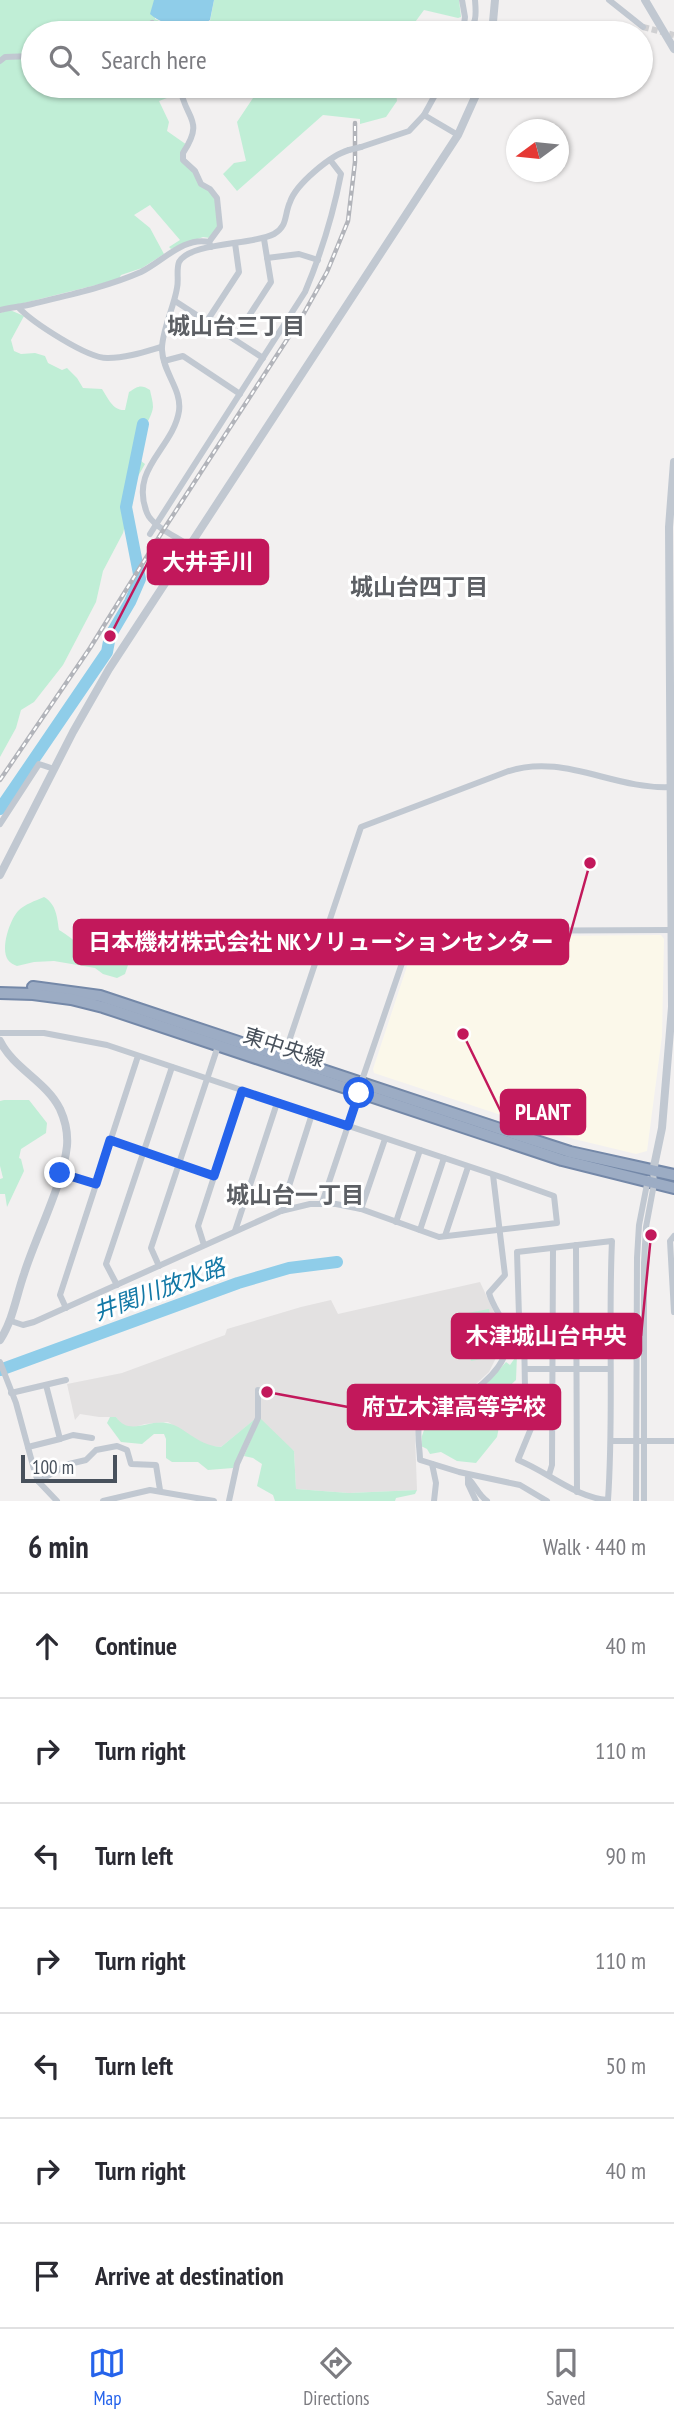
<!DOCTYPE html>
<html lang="en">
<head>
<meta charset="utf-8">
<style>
	body { margin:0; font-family:"PT Sans Narrow","Noto Sans JP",sans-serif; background:#f7f7f7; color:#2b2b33 }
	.compass { position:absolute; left:506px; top:119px; width:63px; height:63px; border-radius:50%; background:#fff; box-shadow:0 2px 5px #0004; rotate:255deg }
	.scale { position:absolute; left:21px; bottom:18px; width:96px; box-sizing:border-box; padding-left:7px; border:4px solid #48515c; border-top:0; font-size:19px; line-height:24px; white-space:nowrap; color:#48515c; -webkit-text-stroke:5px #fff; paint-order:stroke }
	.stop { position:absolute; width:21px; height:21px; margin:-16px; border:5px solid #2563eb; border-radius:50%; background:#fff }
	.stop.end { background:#2563eb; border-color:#fff; box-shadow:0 2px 7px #0008 }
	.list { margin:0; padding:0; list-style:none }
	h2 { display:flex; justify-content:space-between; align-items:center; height:91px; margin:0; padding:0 28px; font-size:30px }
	h2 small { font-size:23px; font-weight:400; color:#7c7c81 }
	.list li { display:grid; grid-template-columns:46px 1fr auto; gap:21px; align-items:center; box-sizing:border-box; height:105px; padding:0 28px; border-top:2px solid #e1e1e2 }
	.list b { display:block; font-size:26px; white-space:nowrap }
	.list em { font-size:23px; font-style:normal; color:#7c7c81 }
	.icon { flex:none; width:38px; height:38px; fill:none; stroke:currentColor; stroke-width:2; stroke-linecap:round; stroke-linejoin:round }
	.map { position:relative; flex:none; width:674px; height:1501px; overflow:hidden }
	.search { position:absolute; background:#fff; box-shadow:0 2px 5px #0004; left:21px; right:21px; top:21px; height:77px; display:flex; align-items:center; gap:18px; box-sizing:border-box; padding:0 24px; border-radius:38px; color:#7c7c81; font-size:26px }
	.sheet { height:826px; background:#fff }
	nav { display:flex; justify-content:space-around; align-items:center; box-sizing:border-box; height:98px; border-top:2px solid #e1e1e2; background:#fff; font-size:19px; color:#7c7c81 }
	nav a { display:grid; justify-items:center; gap:4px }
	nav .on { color:#2563eb }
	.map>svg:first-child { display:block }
	.commercial { fill:#fbf8ea }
	.education { fill:#e3e1e1 }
	.green { fill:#c0eed6 }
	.water { fill:#8fcde9 }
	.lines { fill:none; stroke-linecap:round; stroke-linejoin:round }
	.river { stroke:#8fcde9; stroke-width:12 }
	.minor-tunnel { stroke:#d0d0d2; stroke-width:6; stroke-dasharray:6 3; stroke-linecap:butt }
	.trunk-casing { stroke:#7488a8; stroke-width:14 }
	.minor { stroke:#c1c8d1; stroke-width:6 }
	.tertiary { stroke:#c1c8d1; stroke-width:8 }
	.trunk { stroke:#9cacc4; stroke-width:10 }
	.rail-casing { stroke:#b2b4ba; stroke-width:4.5 }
	.rail { stroke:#fff; stroke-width:2; stroke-dasharray:5; stroke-linecap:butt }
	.minor-bridge { stroke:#c1c8d1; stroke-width:6 }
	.route { stroke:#2563eb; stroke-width:9 }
	.labels { text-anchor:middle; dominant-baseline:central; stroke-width:6; stroke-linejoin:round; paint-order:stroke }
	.street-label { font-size:21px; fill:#48515c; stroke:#fff }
	.neighbourhood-label { font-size:23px; font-weight:bold; fill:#5c5f64; stroke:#fff }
	.water-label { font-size:23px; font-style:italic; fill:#1278a6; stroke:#fff }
	.leader { fill:none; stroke:#c2185b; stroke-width:2.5 }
	.callout-dot { fill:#c2185b; stroke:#fff; stroke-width:2.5 }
	.callout { fill:#c2185b; stroke:#c2185b; stroke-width:2.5 }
	.callout-label { font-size:23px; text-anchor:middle; font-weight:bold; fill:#fff }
</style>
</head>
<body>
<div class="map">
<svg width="674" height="1501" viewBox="0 0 674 1501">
	<rect width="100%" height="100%" fill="#f2f0f0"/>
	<!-- commercial -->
	<path class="commercial" d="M661,935L664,939L662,1036L647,1151L636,1154L574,1139L374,1073L373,1069L416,939L420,937Z"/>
	<!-- education -->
	<path class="education" d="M480,1282L501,1327L502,1346L489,1372L476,1384L456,1400L430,1410L418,1422L415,1436L417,1490L349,1493L296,1489L294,1451L254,1420L221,1447L207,1446L168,1422L145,1424L131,1428L121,1425L116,1417H99L80,1414L75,1420L67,1384L122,1373L225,1335L227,1329L301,1307L331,1300L338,1314Z"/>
	<!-- green -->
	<g class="green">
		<path d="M0,0H154L155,19L169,25L198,26L210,21L214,0H459L461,17L458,18L424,10L407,33H160L152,21L135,33H33V54L0,59Z"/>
		<path d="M33,57V86H179L180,93L159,101L169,122L167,131L187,145L181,158L214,194L219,226L210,238L203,237L171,249L169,247L180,240L150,205L134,215L150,228L164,254L142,268L121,275L119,279L112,281L0,309V62L3,60Z"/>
		<path d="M242,86H395L397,101L386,117L360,124V119L323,115L237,191L223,174L234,163L246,161L237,122L255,95Z"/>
		<path d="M10,310L24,316L11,340L14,351L21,354L35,353L45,356L48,363L62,370L67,368L77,378L83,388L102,389C108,398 113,411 125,410L129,392C138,386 141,384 150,390C151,396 153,401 153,407C151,427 121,447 145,464L137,478L123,533L103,571L96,602L63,665L34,702L21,710L16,728L0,757V313Z"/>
		<path d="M44,897C56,904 57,916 59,930C70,936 86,952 98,954C105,955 112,950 120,950L128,965L125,974L117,978L103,974L95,968L54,961L34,962L17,966C14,965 10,963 8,960C0,948 10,920 18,911C25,904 35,901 44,897Z"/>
		<path d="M4,1100H29L47,1123L46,1133L21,1149L19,1158L21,1159L24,1171L7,1207L5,1194H0V1179L3,1178L0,1166V1101Z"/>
		<path d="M489,1309L498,1356L471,1361L462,1314Z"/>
		<path d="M517,1355L516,1380L497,1398L507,1412L500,1422L497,1437L476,1463L457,1461L441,1452L430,1454L427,1449L421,1446L422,1436L428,1418L452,1409L483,1388L506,1362L510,1365Z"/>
		<path d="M110,1417H116C129,1436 147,1420 166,1423C184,1425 195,1445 221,1447L255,1419L233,1468L208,1470L198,1462H172L166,1458V1439L164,1434H154L142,1444L121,1442L107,1423Z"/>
		<path d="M260,1418L294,1451L296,1489L349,1493L417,1490L415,1494L396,1498L395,1501H275L273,1495L257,1486L262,1464L253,1458L244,1456Z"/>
	</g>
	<!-- water -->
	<path class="water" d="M154,0H214L210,20C194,32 164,27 150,14Z"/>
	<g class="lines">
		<!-- river -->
		<g class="river">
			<path d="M0,809L107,652L110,636L130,602L140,579L126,507L143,424"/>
			<path d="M0,1370L238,1283L289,1268L337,1262"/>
		</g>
		<!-- minor-tunnel -->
		<path class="minor-tunnel" d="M643,27L674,35"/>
		<defs>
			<g id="trunk">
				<path d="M33,987L100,996L533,1140L570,1152L674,1175"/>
				<path d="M0,993L33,994L71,999L103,1007L562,1160L674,1188"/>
			</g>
		</defs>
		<!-- trunk casing -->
		<use href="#trunk" class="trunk-casing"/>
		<!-- minor -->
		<g class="minor">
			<path d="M462,0L465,17L463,31"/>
			<path d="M609,0L643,27"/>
			<path d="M463,30C478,29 476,12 475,0"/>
			<path d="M137,33L152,23L159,33"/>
			<path d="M0,61L5,57L33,56"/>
			<path d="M180,86C184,119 206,118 183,153V160L195,171L201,184L210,189L217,198L220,227L209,242"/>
			<path d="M424,115L458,135"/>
			<path d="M361,147L409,131L424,115L440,86"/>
			<path d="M267,258L299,254L318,260"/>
			<path d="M175,301L263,358"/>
			<path d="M18,307C32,322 88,359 108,358C126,358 144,352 161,347"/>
			<path d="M0,310C11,307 21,307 32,304C68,295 107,287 141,272C162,262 184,236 209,242L211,247"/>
			<path d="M207,321L239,272L235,243"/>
			<path d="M234,339L271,282L264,239"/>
			<path d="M164,361L183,356L240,394"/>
			<path d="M150,534L305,292C321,254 333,215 341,174L331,161"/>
			<path d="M188,545C177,537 152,526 147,513C129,468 173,449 179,411C182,389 163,373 162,350C161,333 174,307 177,288C179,280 176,270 179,262C190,242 254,245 274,234C288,226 284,215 290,202C296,184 331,155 349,150"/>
			<path d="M0,824L39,764L54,769"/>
			<path d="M0,1033H44L107,1045L498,1176L554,1196L557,1223L439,1237L361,1209L336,1204H310L281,1211L34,1322L23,1325L11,1321"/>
			<path d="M284,1056L361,827L506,772C563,752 613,790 671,787"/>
			<path d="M361,1083L412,934L416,931L674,930"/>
			<path d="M110,1141L214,1176"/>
			<path d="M60,1173L96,1184"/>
			<path d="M493,1175L505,1275L489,1293C494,1311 509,1324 508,1343C505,1371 471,1394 450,1406C439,1413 424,1412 419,1427C417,1436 420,1450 420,1460L459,1472L520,1485L547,1501"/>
			<path d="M322,1203L359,1093"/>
			<path d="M361,1209L385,1139"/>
			<path d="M281,1211L312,1114"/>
			<path d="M396,1222L420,1150"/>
			<path d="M420,1230L444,1158"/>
			<path d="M235,1231L277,1103"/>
			<path d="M445,1236L468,1167"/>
			<path d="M674,1236L670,1241L674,1312"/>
			<path d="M612,1241C608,1327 614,1414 608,1500C576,1498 548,1472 518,1460L539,1409L525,1389L524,1331L519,1316L517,1252Z"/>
			<path d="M204,1245L198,1226L242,1091"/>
			<path d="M576,1245L577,1492"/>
			<path d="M159,1266L151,1248L218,1046"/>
			<path d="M117,1285L106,1264L172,1067"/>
			<path d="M66,1308L60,1295L138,1056"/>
			<path d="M610,1322H636"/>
			<path d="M0,1362L16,1403L35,1473L38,1481L57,1501"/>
			<path d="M525,1369H610"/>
			<path d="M11,1393L66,1380"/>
			<path d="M60,1439L73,1435L92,1438"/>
			<path d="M611,1441H674"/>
			<path d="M28,1447L60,1439L46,1385"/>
			<path d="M432,1464L436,1483L434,1501"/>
			<path d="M549,1475L552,1465L553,1248"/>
			<path d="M468,1478C476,1486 478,1495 487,1501"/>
			<path d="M468,1478V1484L476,1501"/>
			<path d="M38,1481L69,1464L86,1460L96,1450L117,1446L127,1450L131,1464L156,1465L160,1490"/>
			<path d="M103,1501L150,1490L214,1501"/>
			<path d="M229,1501L237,1464L258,1418V1390"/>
			<path d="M636,1501L637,1258L639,1225L648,1179"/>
			<path d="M644,1501V1263L646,1227L654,1184L653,1171"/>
		</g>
		<!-- tertiary -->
		<g class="tertiary">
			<path d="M645,0L674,49"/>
			<path d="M492,33L495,0"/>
			<path d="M0,875L73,732L109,669L458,135L480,86"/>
			<path d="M0,1041C14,1069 46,1081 60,1109C65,1120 68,1134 67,1146C63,1184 36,1236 24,1274C16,1297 13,1320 0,1340"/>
			<path d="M653,1171L662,1128L672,1007L669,527L674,462"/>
		</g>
		<!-- trunk -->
		<use href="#trunk" class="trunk"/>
		<defs>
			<path id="rail" d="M0,780L90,648L164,529L303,315L327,272L348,221L355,162V123"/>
		</defs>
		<!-- rail casing -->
		<use href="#rail" class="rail-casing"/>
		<!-- rail -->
		<use href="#rail" class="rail"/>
		<!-- minor-bridge -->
		<path class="minor-bridge" d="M349,150L361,147"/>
	</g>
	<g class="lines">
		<!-- route -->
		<path class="route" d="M60,1173L96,1184L110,1140L214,1176L242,1091L348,1126L359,1093"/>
	</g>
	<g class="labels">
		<!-- street labels -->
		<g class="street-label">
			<text transform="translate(284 1047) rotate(18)">東中央線</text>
		</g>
		<!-- neighbourhood labels -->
		<g class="neighbourhood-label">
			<text x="236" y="325">城山台三丁目</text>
			<text x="419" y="586">城山台四丁目</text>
			<text x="295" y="1194">城山台一丁目</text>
		</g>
		<!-- water labels -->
		<g class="water-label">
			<text transform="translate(159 1289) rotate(-20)">井関川放水路</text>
		</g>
	</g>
	<!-- callouts -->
	<path class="leader" d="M110 636L148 562M590 863L568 942M463 1034L501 1112M651 1235L641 1336M267 1392L348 1407"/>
	<g class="callout-dot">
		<circle cx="110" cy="636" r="7"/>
		<circle cx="590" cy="863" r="7"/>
		<circle cx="463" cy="1034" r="7"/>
		<circle cx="651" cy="1235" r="7"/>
		<circle cx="267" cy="1392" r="7"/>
	</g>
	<g class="callout">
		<rect x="148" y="540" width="120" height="44" rx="7"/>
		<rect x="74" y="920" width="494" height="44" rx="7"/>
		<rect x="501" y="1090" width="84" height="44" rx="7"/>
		<rect x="452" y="1314" width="189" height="44" rx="7"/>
		<rect x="348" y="1385" width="212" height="44" rx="7"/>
	</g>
	<g class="callout-label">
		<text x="208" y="570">大井手川</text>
		<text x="321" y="950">日本機材株式会社 NKソリューションセンター</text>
		<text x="543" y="1120">PLANT</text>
		<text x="546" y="1344">木津城山台中央</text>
		<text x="454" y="1415">府立木津高等学校</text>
	</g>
</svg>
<svg class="compass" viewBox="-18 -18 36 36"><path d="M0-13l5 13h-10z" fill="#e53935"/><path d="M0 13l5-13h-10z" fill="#7c7c81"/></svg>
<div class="scale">100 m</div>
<div class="stop" style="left:359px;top:1093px"></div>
<div class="stop end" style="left:60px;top:1173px"></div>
<div class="search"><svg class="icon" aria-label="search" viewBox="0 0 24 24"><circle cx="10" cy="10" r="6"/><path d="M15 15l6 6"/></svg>Search here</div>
</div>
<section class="sheet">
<h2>6 min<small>Walk · 440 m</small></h2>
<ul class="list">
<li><svg class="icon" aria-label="ahead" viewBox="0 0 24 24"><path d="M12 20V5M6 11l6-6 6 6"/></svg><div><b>Continue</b></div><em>40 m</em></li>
<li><svg class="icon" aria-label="right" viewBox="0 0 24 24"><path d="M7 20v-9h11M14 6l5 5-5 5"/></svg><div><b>Turn right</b></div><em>110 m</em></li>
<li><svg class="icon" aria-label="left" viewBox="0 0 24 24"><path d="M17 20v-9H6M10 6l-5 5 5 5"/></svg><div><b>Turn left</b></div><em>90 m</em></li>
<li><svg class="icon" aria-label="right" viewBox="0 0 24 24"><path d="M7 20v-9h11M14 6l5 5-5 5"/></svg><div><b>Turn right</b></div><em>110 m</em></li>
<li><svg class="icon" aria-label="left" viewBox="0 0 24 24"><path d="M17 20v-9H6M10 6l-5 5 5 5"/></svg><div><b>Turn left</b></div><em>50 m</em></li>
<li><svg class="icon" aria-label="right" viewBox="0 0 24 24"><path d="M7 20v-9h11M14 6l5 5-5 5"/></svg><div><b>Turn right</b></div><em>40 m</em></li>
<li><svg class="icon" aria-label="arrive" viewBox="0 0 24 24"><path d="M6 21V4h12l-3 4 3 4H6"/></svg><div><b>Arrive at destination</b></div></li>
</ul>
</section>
<nav>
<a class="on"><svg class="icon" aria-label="map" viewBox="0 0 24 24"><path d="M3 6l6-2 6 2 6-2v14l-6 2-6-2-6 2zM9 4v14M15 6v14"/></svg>Map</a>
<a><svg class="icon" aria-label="directions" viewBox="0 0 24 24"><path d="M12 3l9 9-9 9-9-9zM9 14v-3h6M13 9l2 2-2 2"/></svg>Directions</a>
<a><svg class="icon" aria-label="saved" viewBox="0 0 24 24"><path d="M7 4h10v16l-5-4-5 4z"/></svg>Saved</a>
</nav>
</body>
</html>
